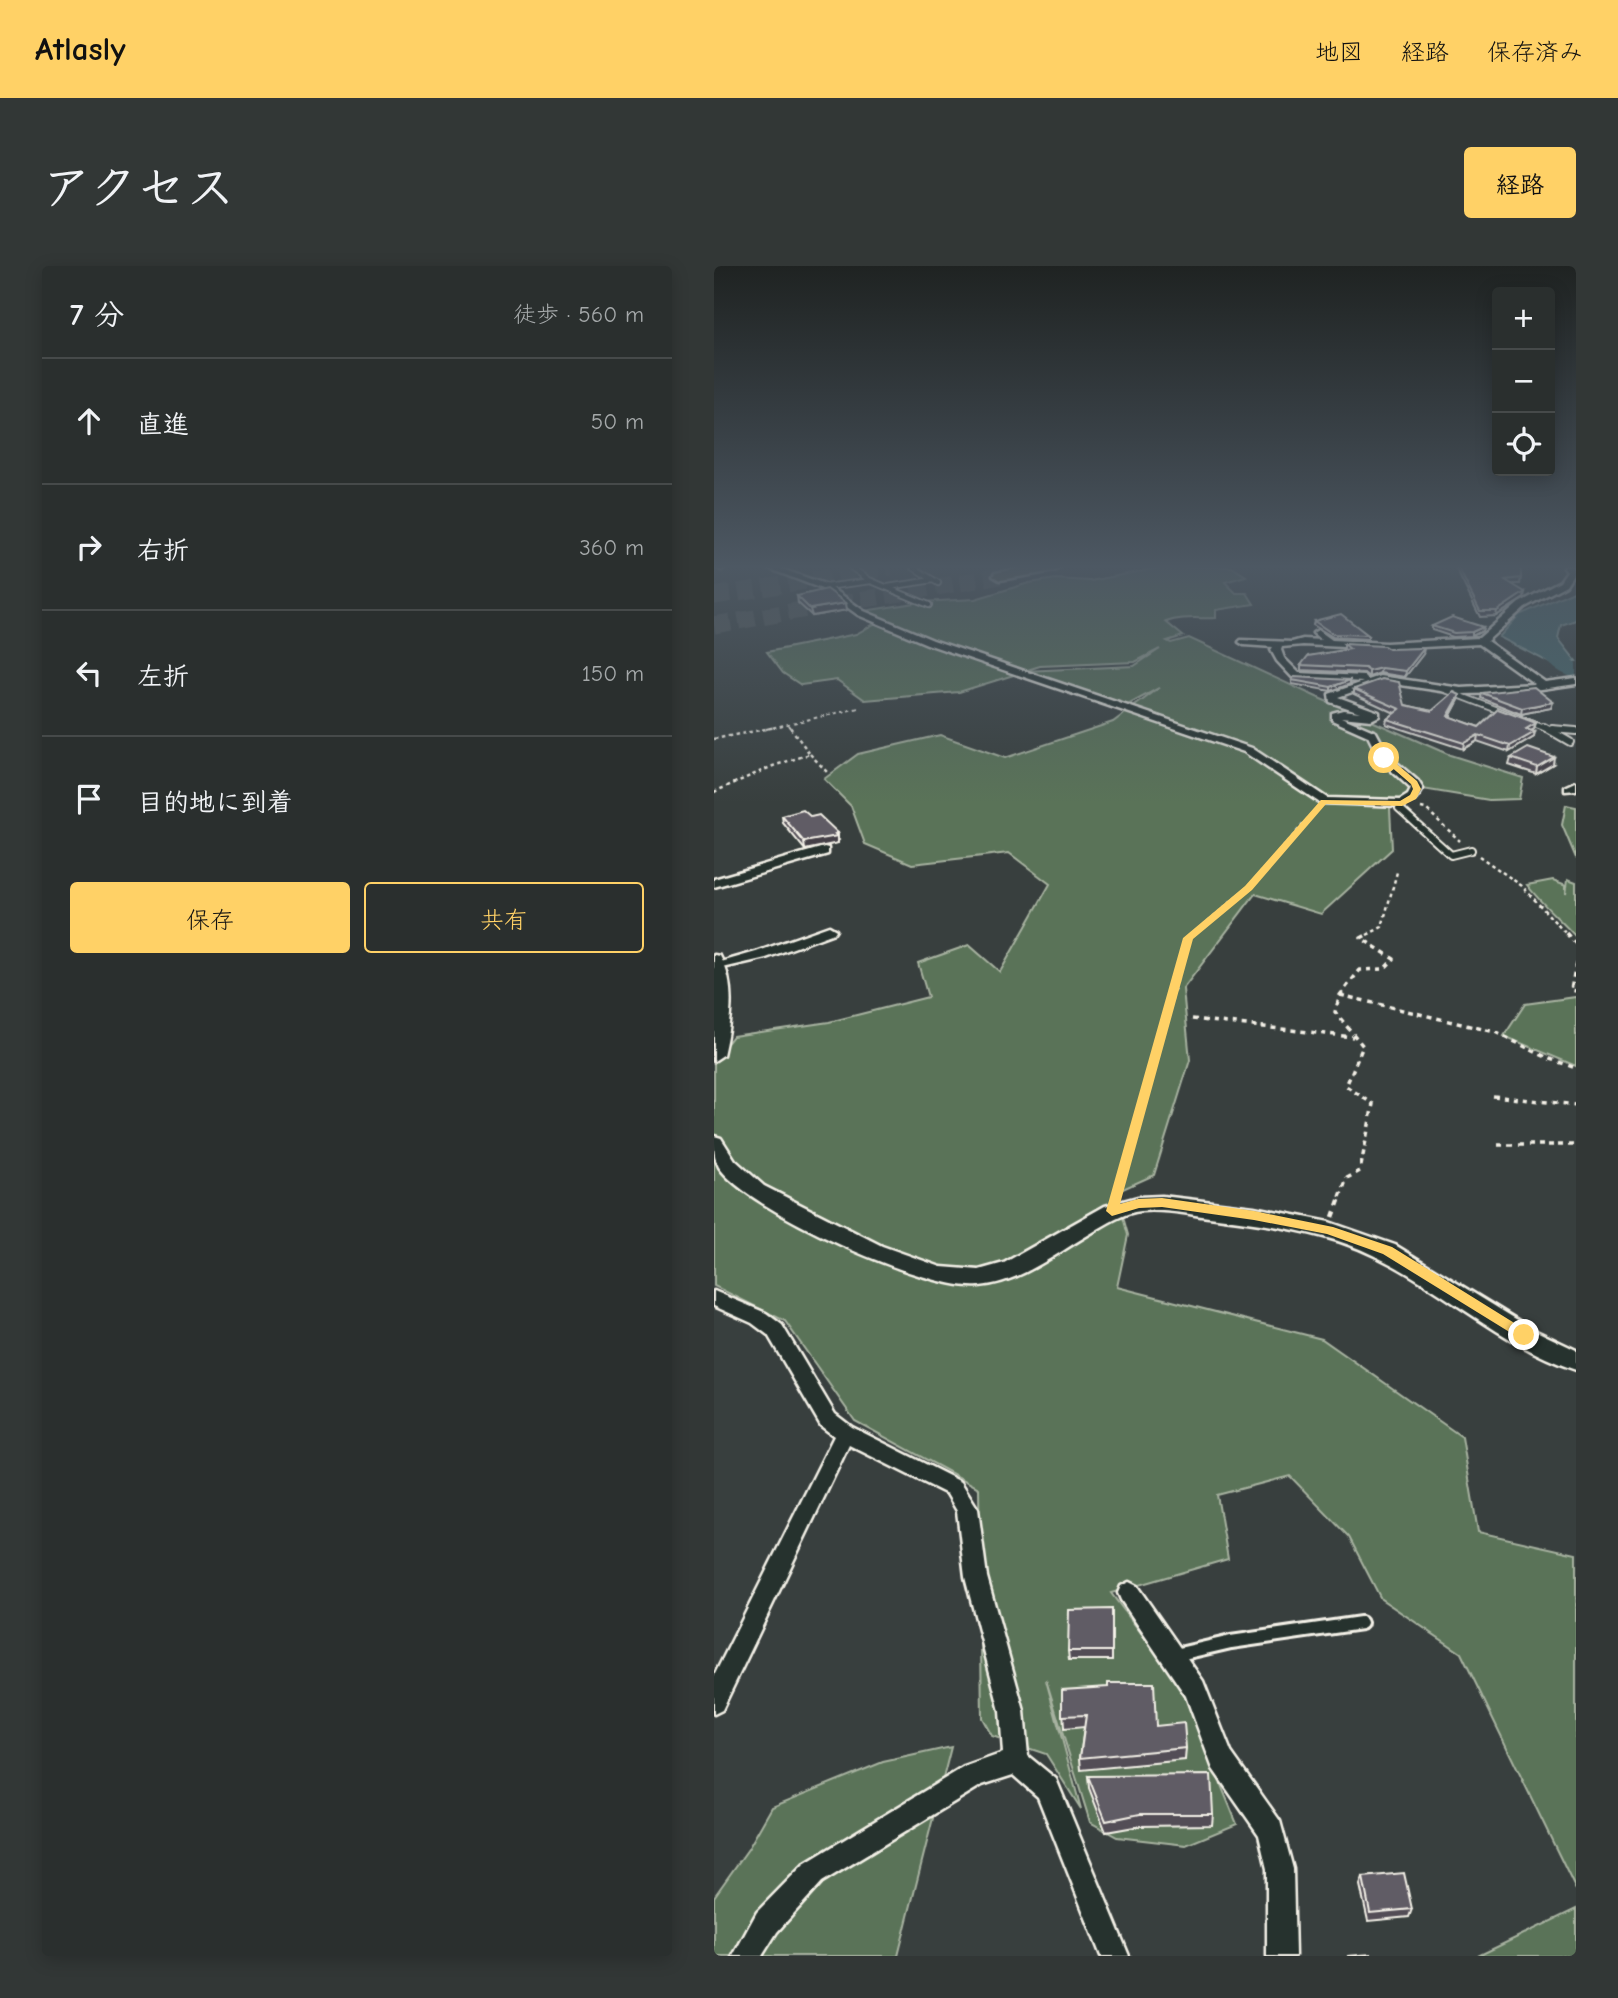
<!DOCTYPE html>
<html lang="ja">
<head>
<meta charset="utf-8">
<style>
	body { margin:0; font-family:"Comic Neue","Klee One",sans-serif; background:#323736; color:#f1f3f6 }
	.controls { position:absolute; right:21px; top:21px; display:grid; overflow:hidden; border-radius:7px; box-shadow:0 4px 18px #0003 }
	.controls button { width:63px; height:63px; display:grid; place-items:center; padding:0; border:0; border-bottom:2px solid #464a4a; background:#2a2f2e; color:#f1f3f6; font:35px sans-serif }
	.stop { position:absolute; width:21px; height:21px; margin:-16px; border:5px solid #ffd166; border-radius:50%; background:#fff }
	.stop.end { background:#ffd166; border-color:#fff; box-shadow:0 2px 7px #0008 }
	.list { margin:0; padding:0; list-style:none }
	h2 { display:flex; justify-content:space-between; align-items:center; height:91px; margin:0; padding:0 28px; font-size:30px }
	h2 small { font-size:23px; font-weight:400; color:#a5a9aa }
	.list li { display:grid; grid-template-columns:46px 1fr auto; gap:21px; align-items:center; box-sizing:border-box; height:126px; padding:0 28px; border-top:2px solid #464a4a }
	.list b { display:block; font-size:26px; white-space:nowrap }
	.list em { font-size:23px; font-style:normal; color:#a5a9aa }
	.actions { display:flex; gap:14px; padding:21px 28px }
	.actions a { flex:1; padding:16px 0; border:2px solid #ffd166; border-radius:7px; text-align:center; font-size:24px; color:#ffd166 }
	.actions .main { background:#ffd166; color:#111 }
	.icon { flex:none; width:38px; height:38px; fill:none; stroke:currentColor; stroke-width:2; stroke-linecap:round; stroke-linejoin:round }
	.map { position:relative; flex:none; width:862px; height:1690px; overflow:hidden; border-radius:7px }
	header { display:flex; align-items:center; gap:42px; box-sizing:border-box; height:98px; padding:0 35px; background:#ffd166; color:#111 }
	header strong { font-size:33px }
	nav { display:flex; gap:38px; margin-inline-start:auto; font-size:24px }
	.intro { display:flex; align-items:center; justify-content:space-between; box-sizing:border-box; height:168px; padding:0 42px }
	h1 { margin:0; font-size:49px }
	.button { padding:18px 32px; border-radius:7px; background:#ffd166; color:#111; font-size:24px; font-weight:700 }
	main { display:flex; gap:42px; padding:0 42px }
	aside { flex:1; background:#2a2f2e; border-radius:7px; box-shadow:0 4px 18px #0003 }
	.map>svg:first-child { display:block }
	.green { fill:#5a7359; stroke:#a7b2a0; stroke-width:2; fill-rule:evenodd }
	.water { fill:#476b6d; stroke:#8ca19e; stroke-width:2 }
	.lines { fill:none; stroke-linecap:round; stroke-linejoin:round }
	.river { fill:#476b6d; fill-rule:evenodd }
	.motorway-tunnel { stroke:#545a58; stroke-width:17; stroke-dasharray:17 8; stroke-linecap:butt }
	.service-far2-casing { stroke:#f4f1e8; stroke-width:8 }
	.service-far1-casing { stroke:#f4f1e8; stroke-width:10 }
	.service-casing { stroke:#f4f1e8; stroke-width:18 }
	.minor-casing { stroke:#f4f1e8; stroke-width:5 }
	.tertiary-casing { stroke:#f4f1e8; stroke-width:5 }
	.motorway-casing { stroke:#f4f1e8; stroke-width:5 }
	.path-far3 { stroke:#f4f1e8; stroke-width:2; stroke-dasharray:3.5 3.5; stroke-linecap:butt }
	.path-far2 { stroke:#f4f1e8; stroke-width:2.5; stroke-dasharray:3.5 3.5; stroke-linecap:butt }
	.path-far1 { stroke:#f4f1e8; stroke-width:3.5; stroke-dasharray:5 5; stroke-linecap:butt }
	.path { stroke:#f4f1e8; stroke-width:4.5; stroke-dasharray:6 6; stroke-linecap:butt }
	.service-far2 { stroke:#26332d; stroke-width:4.5 }
	.service-far1 { stroke:#26332d; stroke-width:6 }
	.service { stroke:#26332d; stroke-width:12 }
	.minor { fill:#26332d; fill-rule:evenodd }
	.tertiary { fill:#26332d; fill-rule:evenodd }
	.motorway { fill:#726f52; fill-rule:evenodd }
	.wall { fill:#534e57; stroke:#f4f1e8; stroke-width:2 }
	.shaded-wall { fill:#444047; stroke:#f4f1e8; stroke-width:2 }
	.building { fill:#615b65; stroke:#f4f1e8; stroke-width:2 }
	.route { fill:#ffd166 }
</style>
</head>
<body>
<header>
<strong>Atlasly</strong>
<nav><a>地図</a><a>経路</a><a>保存済み</a></nav>
</header>
<div class="intro"><h1>アクセス</h1><a class="button">経路</a></div>
<main>
<aside>
<h2>7 分<small>徒歩 · 560 m</small></h2>
<ul class="list">
<li><svg class="icon" aria-label="ahead" viewBox="0 0 24 24"><path d="M12 20V5M6 11l6-6 6 6"/></svg><div><b>直進</b></div><em>50 m</em></li>
<li><svg class="icon" aria-label="right" viewBox="0 0 24 24"><path d="M7 20v-9h11M14 6l5 5-5 5"/></svg><div><b>右折</b></div><em>360 m</em></li>
<li><svg class="icon" aria-label="left" viewBox="0 0 24 24"><path d="M17 20v-9H6M10 6l-5 5 5 5"/></svg><div><b>左折</b></div><em>150 m</em></li>
<li><svg class="icon" aria-label="arrive" viewBox="0 0 24 24"><path d="M6 21V4h12l-3 4 3 4H6"/></svg><div><b>目的地に到着</b></div></li>
</ul>
<div class="actions"><a class="main">保存</a><a>共有</a></div>
</aside>
<div class="map">
<svg width="862" height="1690" viewBox="0 0 862 1690">
	<rect width="100%" height="100%" fill="#383f3e"/>
	<filter id="ink" filterUnits="userSpaceOnUse"><feTurbulence type="fractalNoise" baseFrequency=".0143" numOctaves="2"/><feDisplacementMap in="SourceGraphic" scale="14" xChannelSelector="R" yChannelSelector="G"/><feConvolveMatrix kernelMatrix="1 2 1 2 8 2 1 2 1" color-interpolation-filters="sRGB"/></filter>
	<g filter="url(#ink)">
		<!-- green -->
		<g class="green">
			<path d="M449,301H518L532,310L511,316L522,327H533L540,338L502,344V352C485,353 468,350 452,356L469,370L453,375L457,377L475,372L607,433L736,489L809,512L805,533L775,534L709,523L676,542L678,583L607,648L541,628L469,723L476,794L440,909L402,926L414,969L403,1021L608,1073L748,1171L764,1266L862,1288V1624L747,1387L667,1333L635,1271L576,1210L503,1229L514,1293L397,1327L466,1419L523,1558L472,1579L403,1571L376,1556L332,1414L367,1543L332,1488L278,1470L268,1452L265,1222L141,1155L71,1055L0,1020V794L19,770L115,756L214,731L204,697L255,679L286,706L336,618L295,587L198,598L151,578L137,540L110,513L144,488L226,469L291,492L399,456L445,422L412,440L306,407L245,426L151,434L123,414L87,419L69,407L53,386L142,368L160,358L150,345L207,336L261,333L315,317L342,313L376,315ZM446,383L420,400L310,405L326,400L421,396Z"/>
			<path d="M852,539L862,541V592L848,559Z"/>
			<path d="M854,613L862,616V671C845,652 829,640 813,619L839,614L852,619V627Z"/>
			<path d="M862,731V800L790,770L811,738Z"/>
			<path d="M237,1481L184,1690H0V1631L34,1583L58,1541L169,1496Z"/>
			<path d="M862,1643V1690H764Z"/>
		</g>
		<!-- water -->
		<path class="water" d="M862,324V354L847,359L844,372L862,395L838,398L785,371L805,349Z"/>
		<g class="lines">
			<!-- river -->
			<path class="river" d="M862,335V348L844,358L835,371L839,382L862,397V412C841,407 823,390 815,371L830,350Z"/>
			<!-- motorway-tunnel -->
			<g class="motorway-tunnel">
				<path d="M0,330L177,301"/>
				<path d="M0,359L286,310"/>
			</g>
			<defs>
				<g id="service-far2">
					<path d="M137,301L155,314L215,339"/>
					<path d="M199,301L224,317"/>
					<path d="M111,321L157,315"/>
					<path d="M174,321L219,314"/>
					<path d="M729,423L833,463"/>
				</g>
				<g id="service-far1">
					<path d="M830,461L856,476"/>
					<path d="M838,463L862,465"/>
					<path d="M688,537L685,542L737,589L757,584"/>
				</g>
				<path id="service" d="M461,1389L517,1376L647,1357"/>
				<g id="minor">
					<path d="M0,301H10L11,302L7,304Z"/>
					<path d="M51,301H62L114,319L150,345L219,374L538,482L613,532L686,534L694,529L697,523L666,494L654,470L618,454V447L629,444L646,446L616,436L615,428L649,416L579,412L563,395L557,384L559,381L530,379L525,376L527,374L578,376L589,373L607,374L599,367L604,364L618,374L672,377L765,372L805,337L846,315L853,305L850,301H858L861,305L852,319L811,341L773,375L831,416L862,412V418L800,427L747,428L667,416L624,431L665,446V450L657,454L627,451L662,466L675,490L704,515L709,523L703,533L688,540L606,537L530,486L213,378L144,349L108,323ZM765,378L821,418L747,422L666,410L654,414L650,410L585,407L570,392L567,384L568,381L589,379L672,383Z"/>
					<path d="M862,516V524L851,525V521Z"/>
					<path d="M110,581L114,582V588L0,621V613Z"/>
					<path d="M115,660L122,664L120,667L52,692L0,704V698L42,686Z"/>
					<path d="M0,1025L52,1047L68,1059L121,1148L138,1161L247,1216L264,1243L273,1311L310,1445L314,1490L342,1513L415,1690H387L324,1531L299,1509L268,1519L108,1616L63,1666L48,1690H19L43,1646L90,1598L250,1501L289,1487L286,1445L251,1311L243,1245L233,1228L135,1179L8,1444L0,1448V1410L120,1170L107,1160L54,1069L38,1057L0,1040Z"/>
					<path d="M415,1316L423,1320L489,1415L517,1486L566,1555L579,1603L581,1690H553V1603L545,1569L499,1503L472,1430L407,1334L404,1327L407,1320Z"/>
				</g>
				<g id="tertiary">
					<path d="M0,689L6,690C23,720 16,758 9,789L0,795Z"/>
					<path d="M0,870L7,872L21,894L50,920L168,980L227,1001L265,1004L290,997L391,940L424,931L448,930L540,941L615,956L681,979L818,1063L862,1084V1104C771,1074 704,995 610,971C573,961 534,956 495,951C473,948 450,943 427,945C409,947 394,957 379,966C344,986 306,1017 265,1020C212,1025 34,944 5,901C0,891 0,882 0,870Z"/>
				</g>
				<path id="motorway" d="M315,301H347L340,305L286,314L279,310L281,307Z"/>
			</defs>
			<!-- service-far2 casing -->
			<use href="#service-far2" class="service-far2-casing"/>
			<!-- service-far1 casing -->
			<use href="#service-far1" class="service-far1-casing"/>
			<!-- service casing -->
			<use href="#service" class="service-casing"/>
			<!-- minor casing -->
			<use href="#minor" class="minor-casing"/>
			<!-- tertiary casing -->
			<use href="#tertiary" class="tertiary-casing"/>
			<!-- motorway casing -->
			<use href="#motorway" class="motorway-casing"/>
			<!-- path-far3 -->
			<g class="path-far3">
				<path d="M74,459L77,463"/>
				<path d="M52,463L145,442"/>
			</g>
			<!-- path-far2 -->
			<g class="path-far2">
				<path d="M0,473L62,461"/>
				<path d="M96,488L113,506"/>
				<path d="M0,526L59,500L96,488L76,461"/>
				<path d="M707,542L712,543L746,575"/>
				<path d="M765,590L808,620L853,669"/>
				<path d="M478,669L534,622L601,545"/>
				<path d="M653,669L668,661L683,606"/>
			</g>
			<!-- path-far1 -->
			<g class="path-far1">
				<path d="M852,667L862,678"/>
				<path d="M862,697L857,724L862,725"/>
				<path d="M626,729L781,766L836,793L862,802"/>
				<path d="M478,753L639,771"/>
				<path d="M779,830L862,839"/>
				<path d="M784,879H862"/>
				<path d="M403,929L474,672L480,667"/>
				<path d="M626,931L633,912L646,905L659,838L632,820L649,780L621,746L626,729L646,704L670,703L680,693L647,672L656,667"/>
			</g>
			<!-- path -->
			<path class="path" d="M619,951L627,929"/>
			<!-- service-far2 -->
			<use href="#service-far2" class="service-far2"/>
			<!-- service-far1 -->
			<use href="#service-far1" class="service-far1"/>
			<!-- service -->
			<use href="#service" class="service"/>
			<!-- minor -->
			<use href="#minor" class="minor"/>
			<!-- tertiary -->
			<use href="#tertiary" class="tertiary"/>
			<!-- motorway -->
			<use href="#motorway" class="motorway"/>
		</g>
		<!-- wall -->
		<g class="wall">
			<path d="M741,301H758L807,312L806,318H798L810,332L782,350L766,351Z"/>
			<path d="M83,330L133,344L98,350L84,337Z"/>
			<path d="M600,355L654,369V373L619,371L599,359Z"/>
			<path d="M718,360L769,361L768,365L758,370L739,371L718,364Z"/>
			<path d="M630,378L675,383L709,388L691,411L666,407L655,411L650,407L587,404V399L630,384Z"/>
			<path d="M578,414L636,418L617,425L578,418Z"/>
			<path d="M640,423L691,439L718,445L745,434L736,451L765,461L820,463L818,465L820,471L795,486L763,475L749,483L672,458L673,453L681,447L640,428Z"/>
			<path d="M768,427L839,436L837,442L807,448L767,432Z"/>
			<path d="M797,492L839,498L822,508L795,499Z"/>
			<path d="M68,550L97,551L125,574L124,575V577L91,584L69,557Z"/>
			<path d="M398,1343V1394H355L354,1385Z"/>
			<path d="M348,1424L442,1460L472,1482L471,1494L367,1504L366,1492L370,1461L350,1463Z"/>
			<path d="M374,1510L499,1548L498,1559L426,1560L392,1566L375,1522Z"/>
			<path d="M649,1611L698,1643L695,1651L654,1655L646,1619Z"/>
		</g>
		<!-- shaded-wall -->
		<g class="shaded-wall">
			<path d="M811,326L810,332L782,350L783,345Z"/>
			<path d="M132,337L133,344L98,350L96,343Z"/>
			<path d="M769,361L768,365L758,370V366Z"/>
			<path d="M710,382L709,388L691,411L692,405Z"/>
			<path d="M667,402L666,407L655,411V405Z"/>
			<path d="M636,414V418L617,425V421Z"/>
			<path d="M746,429L745,434L733,456L734,450Z"/>
			<path d="M839,436L837,442L807,448L808,442Z"/>
			<path d="M822,457L820,463L811,468L812,463Z"/>
			<path d="M821,466L820,471L795,486L796,480Z"/>
			<path d="M764,469L763,475L749,483L750,477Z"/>
			<path d="M840,491L839,498L822,508L823,501Z"/>
			<path d="M124,567V577L91,584L90,576Z"/>
		</g>
		<!-- building -->
		<g class="building">
			<path d="M744,301H807V312L791,314L811,326L783,345H766Z"/>
			<path d="M113,323L132,337L96,343L83,330Z"/>
			<path d="M627,348L654,369L619,368L600,355Z"/>
			<path d="M738,351L769,361L758,366L740,367L718,360Z"/>
			<path d="M630,378L670,380L675,383L710,382L692,405L667,402L655,405L651,402L587,399L594,390L636,383Z"/>
			<path d="M580,411L636,414L617,421L578,414Z"/>
			<path d="M668,413L685,416L691,439L718,445L740,426L746,429L734,450L765,461L784,443L822,457L812,463L821,466L796,480L764,469L750,477L673,453L686,443L640,423Z"/>
			<path d="M820,421L839,436L808,442L768,427Z"/>
			<path d="M814,482L840,491L823,501L797,492Z"/>
			<path d="M89,544L97,551L105,549L124,567L121,568L123,570L90,576L68,550Z"/>
			<path d="M398,1343V1385H354L355,1344Z"/>
			<path d="M394,1417H440L442,1460L470,1457L472,1482L366,1492L372,1449L348,1450V1424L394,1421Z"/>
			<path d="M497,1509L499,1548H426L392,1555L374,1510Z"/>
			<path d="M690,1607L698,1643L656,1647L649,1611Z"/>
			<path d="M657,1688V1690H633Z"/>
		</g>
	</g>
	<!-- sky -->
	<linearGradient id="sky" x2="0" y2="1"><stop stop-color="#1f2322"/><stop offset="0.56" stop-color="#4d5863"/><stop offset="1" stop-color="#4d5863" stop-opacity="0"/></linearGradient>
	<rect width="862" height="537" fill="url(#sky)"/>
	<!-- route -->
	<path class="route" d="M668,490H673L703,515L707,523L702,533L688,540L612,538L538,624L479,673L406,938L424,933L448,932L540,945L619,961L678,981L815,1066L817,1069L810,1075L669,988L613,968L540,954L448,941L425,942L398,950L392,945L469,672L531,620L607,534L686,535L696,529L699,523L697,518L668,493Z"/>
</svg>
<div class="controls">
<button>+</button>
<button>−</button>
<button><svg class="icon" aria-label="locate" viewBox="0 0 24 24"><circle cx="12" cy="12" r="6"/><path d="M12 2v4M12 18v4M2 12h4M18 12h4"/></svg></button>
</div>
<div class="stop" style="left:670px;top:492px"></div>
<div class="stop end" style="left:810px;top:1069px"></div>
</div>
</main>
</body>
</html>
